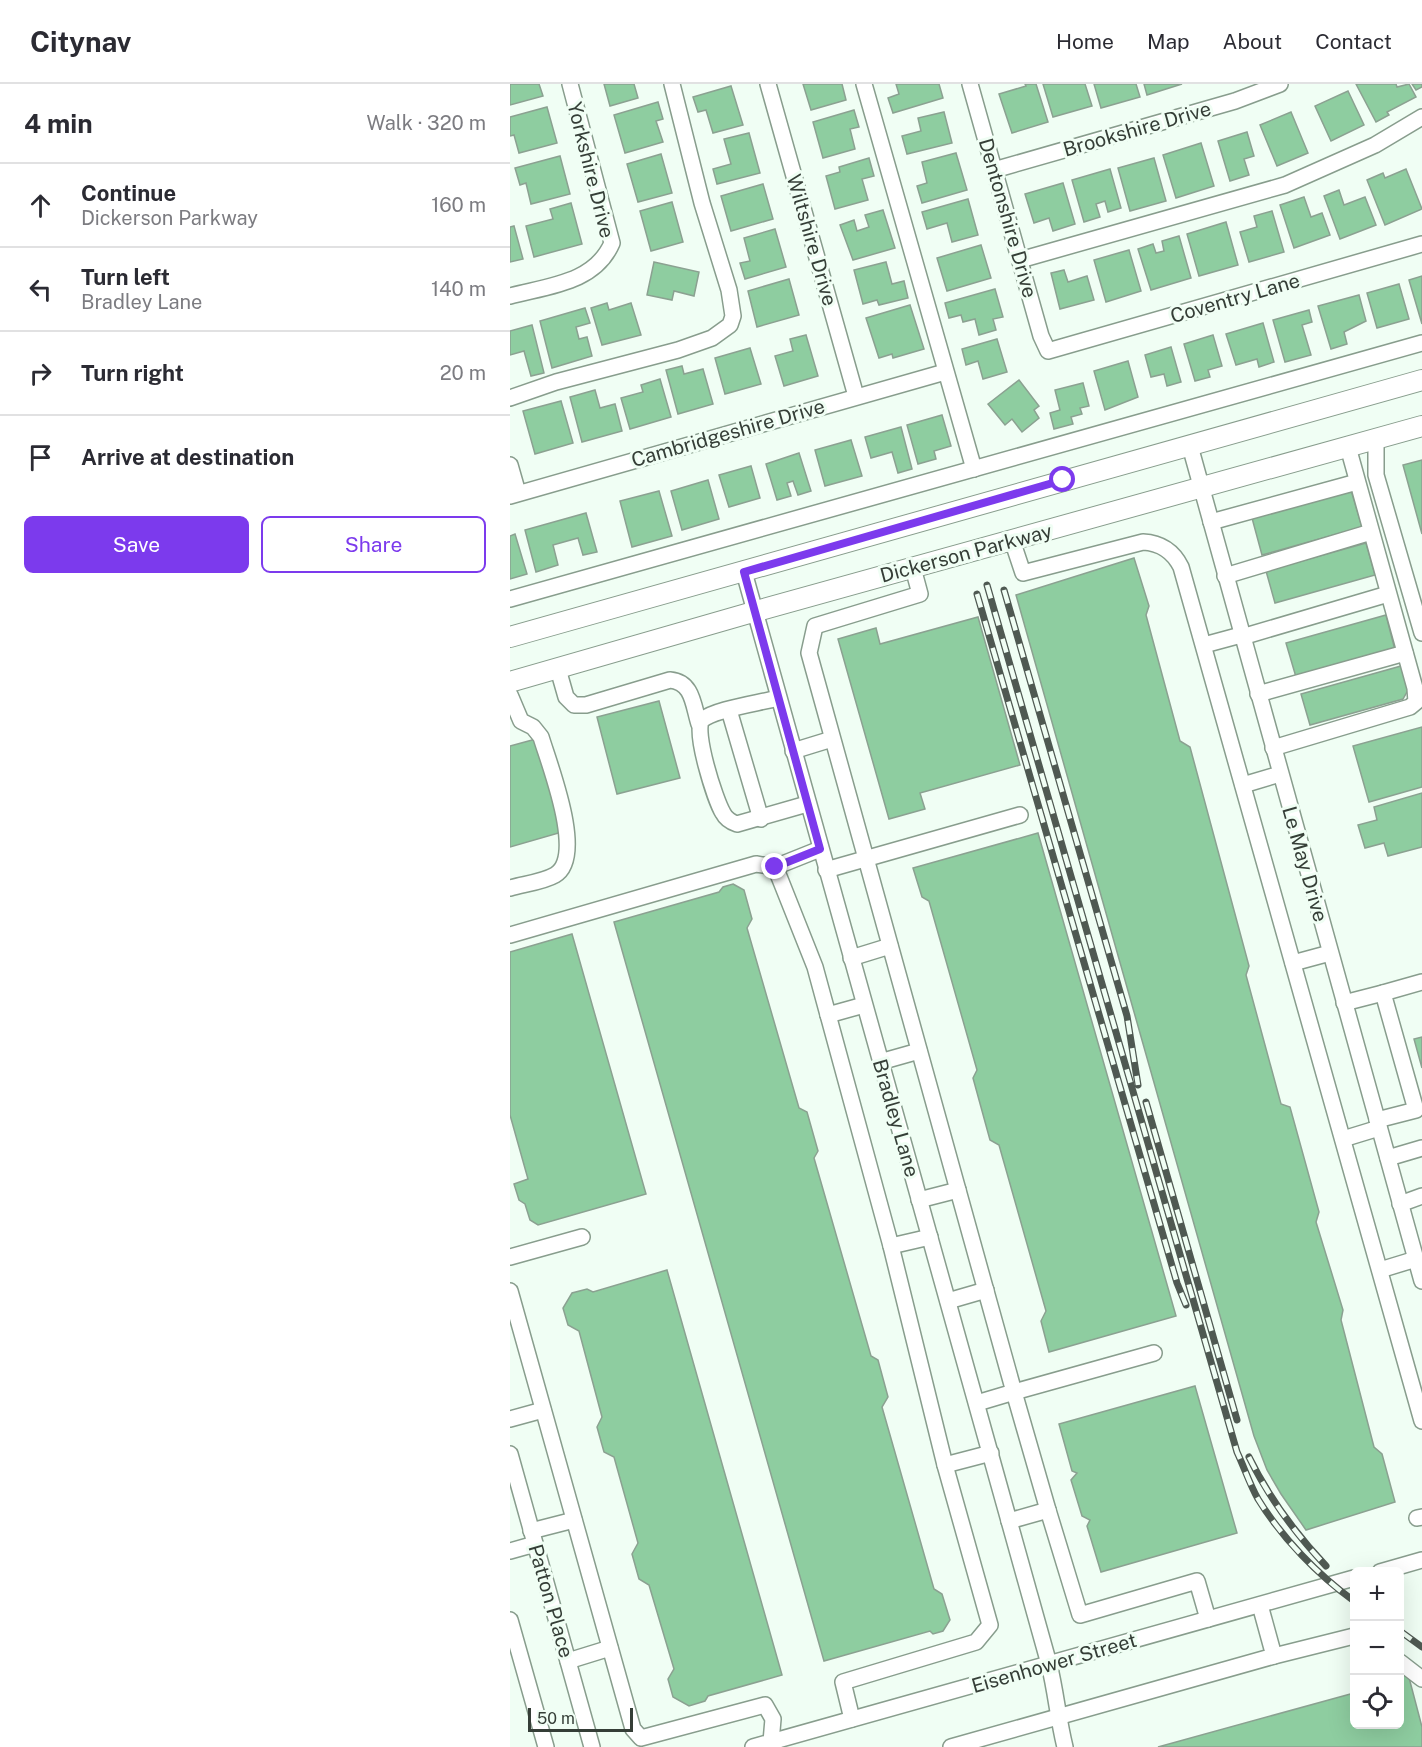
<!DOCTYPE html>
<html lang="en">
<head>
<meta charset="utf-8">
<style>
	body { margin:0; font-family:"Public Sans",sans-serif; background:#f2f2f3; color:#2b2b33 }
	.controls { position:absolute; right:18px; bottom:18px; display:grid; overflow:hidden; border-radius:9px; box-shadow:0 6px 24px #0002 }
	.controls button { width:54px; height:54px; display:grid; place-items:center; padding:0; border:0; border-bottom:2px solid #e1e1e2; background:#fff; color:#2b2b33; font:30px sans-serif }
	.scale { position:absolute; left:18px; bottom:15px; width:105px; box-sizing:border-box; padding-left:6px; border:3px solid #353e37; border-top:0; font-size:16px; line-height:21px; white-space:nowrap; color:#353e37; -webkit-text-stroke:4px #f0fef4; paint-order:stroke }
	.stop { position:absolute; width:18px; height:18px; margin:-14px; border:4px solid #7c3aed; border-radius:50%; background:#fff }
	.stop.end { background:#7c3aed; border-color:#fff; box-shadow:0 2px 6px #0008 }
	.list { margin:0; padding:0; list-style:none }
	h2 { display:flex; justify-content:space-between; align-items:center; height:78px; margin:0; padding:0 24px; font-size:26px }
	h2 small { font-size:20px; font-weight:400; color:#7c7c81 }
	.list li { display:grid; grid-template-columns:39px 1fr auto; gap:18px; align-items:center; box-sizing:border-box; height:84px; padding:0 24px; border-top:2px solid #e1e1e2 }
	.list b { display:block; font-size:22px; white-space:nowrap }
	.list p { margin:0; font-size:20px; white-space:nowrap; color:#7c7c81 }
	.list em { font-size:20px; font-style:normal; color:#7c7c81 }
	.actions { display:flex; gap:12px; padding:18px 24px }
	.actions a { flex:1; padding:14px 0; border:2px solid #7c3aed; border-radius:9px; text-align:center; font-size:21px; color:#7c3aed }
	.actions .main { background:#7c3aed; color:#fff }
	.icon { flex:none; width:33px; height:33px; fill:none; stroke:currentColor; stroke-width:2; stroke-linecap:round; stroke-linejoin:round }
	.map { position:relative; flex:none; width:912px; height:1663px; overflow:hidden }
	header { display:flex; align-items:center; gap:36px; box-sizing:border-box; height:84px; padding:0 30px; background:#fff; border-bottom:2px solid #e1e1e2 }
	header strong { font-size:28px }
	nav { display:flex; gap:33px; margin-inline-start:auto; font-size:21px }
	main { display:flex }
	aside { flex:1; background:#fff }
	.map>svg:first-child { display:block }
	.building { fill:#8ecda0; stroke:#8ba191; stroke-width:1.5 }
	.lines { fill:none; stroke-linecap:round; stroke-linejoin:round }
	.minor-casing { stroke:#889d8d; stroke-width:18 }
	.major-casing { stroke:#889d8d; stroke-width:22 }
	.minor { stroke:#fff; stroke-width:15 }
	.major { stroke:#fff; stroke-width:20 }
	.rail-casing { stroke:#4f5952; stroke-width:7 }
	.rail { stroke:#f0fef4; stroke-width:4.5; stroke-dasharray:14; stroke-linecap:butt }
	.route { stroke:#7c3aed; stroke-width:8 }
	.labels { text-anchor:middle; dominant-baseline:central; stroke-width:6; stroke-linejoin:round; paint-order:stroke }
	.street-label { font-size:20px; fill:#353e37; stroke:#f0fef4 }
</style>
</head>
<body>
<header>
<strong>Citynav</strong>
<nav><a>Home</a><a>Map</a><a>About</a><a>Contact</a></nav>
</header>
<main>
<aside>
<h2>4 min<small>Walk · 320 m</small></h2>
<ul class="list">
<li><svg class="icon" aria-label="ahead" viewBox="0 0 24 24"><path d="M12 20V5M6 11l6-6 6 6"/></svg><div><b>Continue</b><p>Dickerson Parkway</p></div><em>160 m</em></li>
<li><svg class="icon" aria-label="left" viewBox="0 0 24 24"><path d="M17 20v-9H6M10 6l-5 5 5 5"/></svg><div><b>Turn left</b><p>Bradley Lane</p></div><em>140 m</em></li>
<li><svg class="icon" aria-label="right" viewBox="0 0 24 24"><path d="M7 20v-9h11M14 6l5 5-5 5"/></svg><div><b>Turn right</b></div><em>20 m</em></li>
<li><svg class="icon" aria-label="arrive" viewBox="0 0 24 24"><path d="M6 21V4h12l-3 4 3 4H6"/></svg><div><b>Arrive at destination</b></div></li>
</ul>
<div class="actions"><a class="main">Save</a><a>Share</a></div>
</aside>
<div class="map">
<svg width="912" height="1663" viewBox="0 0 912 1663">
	<rect width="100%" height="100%" fill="#f0fef4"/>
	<!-- building -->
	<g class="building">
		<path d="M0,0H29L33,12L0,21Z"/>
		<path d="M94,0H124L128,14L100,22Z"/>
		<path d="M293,0H332L336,16L301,26Z"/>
		<path d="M386,0H429L433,14L383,29L378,14L389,10Z"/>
		<path d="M515,0H526L538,38L502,49L489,10L516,2Z"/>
		<path d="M533,0H575L582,22L543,33Z"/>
		<path d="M584,0H626L630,13L591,24Z"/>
		<path d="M634,0H672L637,11Z"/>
		<path d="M846,0H886L887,3L899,0L906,13L877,28L879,31L866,38Z"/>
		<path d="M902,0H912V3L906,6Z"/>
		<path d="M221,2L233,41L203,49L196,26L188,28L183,13Z"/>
		<path d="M838,7L854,41L821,57L805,22Z"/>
		<path d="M148,18L153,35L146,37L153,58L115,69L104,31Z"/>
		<path d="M37,23L47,59L9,69L4,51L0,52V33Z"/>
		<path d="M344,26L349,43L340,45L345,65L313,74L303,38Z"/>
		<path d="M434,28L442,59L397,70L392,52L411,47L408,34Z"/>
		<path d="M781,28L798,69L767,82L750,41Z"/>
		<path d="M737,48L744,72L734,75L739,91L720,97L708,57Z"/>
		<path d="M239,49L250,89L207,100L203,85L221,80L214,55Z"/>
		<path d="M691,59L704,102L666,114L653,71Z"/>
		<path d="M446,69L457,106L412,119L407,102L417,99L412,78Z"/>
		<path d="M151,70L162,109L128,118L117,80Z"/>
		<path d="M50,72L60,110L21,120L16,99L10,101L5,84Z"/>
		<path d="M359,74L364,92L352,95L358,116L325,125L316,92L330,88L329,83Z"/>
		<path d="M644,74L656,117L620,127L608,84Z"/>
		<path d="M600,85L611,124L598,128L595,117L586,120L590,133L574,138L562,96Z"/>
		<path d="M896,85L912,125L875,141L857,96L873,89L875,94Z"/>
		<path d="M553,99L565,140L543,147L539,134L524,139L515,110Z"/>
		<path d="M253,100L263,135L221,147L211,112Z"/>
		<path d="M829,106L834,121L855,113L866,141L830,155L814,112Z"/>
		<path d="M794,113L801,133L812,129L820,151L784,164L770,121Z"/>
		<path d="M458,115L468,151L442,158L437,139L417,145L412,128Z"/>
		<path d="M162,118L173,158L141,167L130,127Z"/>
		<path d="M61,119L72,160L24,173L16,142L43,135L40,125Z"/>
		<path d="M373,126L385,164L343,176L330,141L344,136L347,147L359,143L355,131Z"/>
		<path d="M762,127L774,168L739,178L730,148L747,143L744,132Z"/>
		<path d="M716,138L728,181L689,192L677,150Z"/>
		<path d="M4,142L13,175L0,178V143Z"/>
		<path d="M265,145L276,183L235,195L230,179L240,177L234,154Z"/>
		<path d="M669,152L681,194L641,206L628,165L643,160L646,169L654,167L652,157Z"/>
		<path d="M471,161L481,194L437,207L427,174Z"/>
		<path d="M619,166L631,207L596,218L584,176Z"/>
		<path d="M144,178L189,188L184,212L164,207L162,216L137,211Z"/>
		<path d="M376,178L382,200L394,197L398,214L369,221L367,216L353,220L344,186Z"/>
		<path d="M554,186L558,198L577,192L584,216L550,225L541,189Z"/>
		<path d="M912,192V240L899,196Z"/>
		<path d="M279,195L289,231L247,243L238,207Z"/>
		<path d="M889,200L899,235L867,244L857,209Z"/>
		<path d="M485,205L493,233L483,235L486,246L469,251L465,235L453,238L451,231L439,234L435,219Z"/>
		<path d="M849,211L856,237L834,248L837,260L821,265L808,222Z"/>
		<path d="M97,219L99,226L121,219L131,251L92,261L81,224Z"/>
		<path d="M400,221L414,265L383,274L382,270L369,274L356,234Z"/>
		<path d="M75,224L80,239L66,243L69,255L77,253L82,272L42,284L30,237Z"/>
		<path d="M799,226L802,238L792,241L801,271L775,278L763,236Z"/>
		<path d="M753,239L764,278L749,283L747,275L726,281L716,250Z"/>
		<path d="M22,241L34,289L21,292L14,267L0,271V247Z"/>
		<path d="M296,251L308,292L274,302L265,272L283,267L280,255Z"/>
		<path d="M703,251L712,282L698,286L700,293L685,297L674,260Z"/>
		<path d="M487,255L497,288L473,295L468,277L456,281L452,265Z"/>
		<path d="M661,263L671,298L657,302L654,290L641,293L635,271Z"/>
		<path d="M240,264L251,300L215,310L205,274Z"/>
		<path d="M618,277L628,313L595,326L584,287Z"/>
		<path d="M172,282L174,290L193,285L203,320L168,330L156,286Z"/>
		<path d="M150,295L161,333L120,345L111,314L133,308L131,301Z"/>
		<path d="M509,296L529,322L524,326L529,334L512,348L502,335L495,341L478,320Z"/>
		<path d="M573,299L579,322L570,324L572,330L561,333L563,340L544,345L540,329L550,326L545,306Z"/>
		<path d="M85,306L90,324L105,320L112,347L72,358L60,313Z"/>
		<path d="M51,317L63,359L25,370L13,327Z"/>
		<path d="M432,331L441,362L424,367L426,375L408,380L397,341Z"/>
		<path d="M391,343L402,385L388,389L382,368L361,374L355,353Z"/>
		<path d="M341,356L352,392L315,402L305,366Z"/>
		<path d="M289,369L301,407L288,411L283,397L277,399L281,412L267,416L256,380Z"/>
		<path d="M912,376V450L893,381Z"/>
		<path d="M241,382L250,414L219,423L209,391Z"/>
		<path d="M198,396L209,435L172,446L161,407Z"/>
		<path d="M841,406L852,443L752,471L742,434Z"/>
		<path d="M149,407L162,452L122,463L110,417Z"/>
		<path d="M76,429L87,468L73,471L68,454L43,461L48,481L26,488L15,446Z"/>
		<path d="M5,450L17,490L0,495V452Z"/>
		<path d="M856,459L865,491L765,519L756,487Z"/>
		<path d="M624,474L639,522L636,531L670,657L680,663L739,882L736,891L771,1020L780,1023L809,1128L806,1138L833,1226L831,1236L864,1363L872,1370L885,1418L796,1446L771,1410L757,1386L744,1352L506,511Z"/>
		<path d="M876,531L885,566L786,593L776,559Z"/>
		<path d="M468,533L510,681L410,709L415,725L379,735L328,555L366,544L370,560Z"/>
		<path d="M891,582L898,606L893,615L800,641L791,610Z"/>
		<path d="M149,617L170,694L107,710L87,633Z"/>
		<path d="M912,643V703L859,718L843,662Z"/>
		<path d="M26,655L52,748L0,763V662Z"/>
		<path d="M912,709V763L878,772L874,759L855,764L848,741L867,736L864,723Z"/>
		<path d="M528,749L666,1232L539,1268L531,1237L536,1227L489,1061L480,1056L463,994L467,986L419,817L412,813L403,784Z"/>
		<path d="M223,800L234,806L242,835L237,844L289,1024L297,1028L308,1067L304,1074L361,1272L368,1276L378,1313L372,1323L424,1505L432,1510L440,1536L433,1547L423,1550L420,1547L314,1577L104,838L209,808L213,803Z"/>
		<path d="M62,850L136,1110L28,1141L20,1136L15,1120L9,1116L4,1100L18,1095L0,1031V868Z"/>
		<path d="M912,953V984L904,955Z"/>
		<path d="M157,1186L272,1591L198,1612L195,1617L179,1622L163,1613L158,1595L164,1585L139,1501L129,1495L122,1470L128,1459L104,1373L94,1368L87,1343L92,1333L69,1247L58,1241L53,1224L62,1209L77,1205L83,1208Z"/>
		<path d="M685,1302L727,1449L591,1488L577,1442L580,1436L572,1432L561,1396L567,1389L562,1387L549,1340Z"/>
		<path d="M897,1586L912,1643V1663H648L844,1609V1640H890V1588Z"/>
	</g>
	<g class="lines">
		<defs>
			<g id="minor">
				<path d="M258,0L346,312"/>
				<path d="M354,0L464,385"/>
				<path d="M460,0L531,252L538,267L912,160"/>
				<path d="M484,86L725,17L770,0"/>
				<path d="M510,176L775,101L865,61L912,33"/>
				<path d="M0,212C38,202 85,199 102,159L60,0"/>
				<path d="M0,314L46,298L168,266L202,254L220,241L223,232L219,206L192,119L162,0"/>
				<path d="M866,355V391L912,549"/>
				<path d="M680,362L912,1197"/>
				<path d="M0,381L8,409"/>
				<path d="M0,412L435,288"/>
				<path d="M701,438L847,398"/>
				<path d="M502,456L513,489L633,458C651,459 663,467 671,483L912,1337"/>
				<path d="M403,484L410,510L305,542L299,569L504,1308L467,1319"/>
				<path d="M234,488L539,1580C546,1608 548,1635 555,1663"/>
				<path d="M715,492L861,448"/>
				<path d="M0,515L912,259"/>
				<path d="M732,553L878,510"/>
				<path d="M694,561L731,551"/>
				<path d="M48,585L56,613L64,621H76L160,596C183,598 183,621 189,640"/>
				<path d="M748,610L895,569"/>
				<path d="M0,611L11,637L23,643L31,653C39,680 76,773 45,791C33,798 14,800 0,804"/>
				<path d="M268,614C250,619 204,625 192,636C183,646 205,716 213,729C216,735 221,738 227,740L297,720"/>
				<path d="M219,626L251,735"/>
				<path d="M763,664L900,623L906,618L905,604L838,363"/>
				<path d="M283,667L322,655"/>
				<path d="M733,701L770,690"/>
				<path d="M265,783L310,765"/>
				<path d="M316,786L510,731"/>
				<path d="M0,851L246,780L265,783L270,795L305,883L381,1162L435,1381L480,1541L466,1558L333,1598L342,1635"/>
				<path d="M341,874L380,862"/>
				<path d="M783,879L820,869"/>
				<path d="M834,919L873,909"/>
				<path d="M318,931L354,921"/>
				<path d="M370,978L409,967"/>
				<path d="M867,1036L906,1026L873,909L912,898"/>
				<path d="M833,1055L869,1044"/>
				<path d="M878,1074L912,1064"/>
				<path d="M409,1116L448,1106"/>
				<path d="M890,1120L912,1112"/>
				<path d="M381,1162L420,1153"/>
				<path d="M0,1173L72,1153"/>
				<path d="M870,1186L906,1175"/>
				<path d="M0,1207L123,1645L131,1654L255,1621L263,1635L261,1658L264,1663"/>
				<path d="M438,1217L476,1206"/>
				<path d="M0,1335L33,1326"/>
				<path d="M0,1370L82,1663"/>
				<path d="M435,1381L481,1369"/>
				<path d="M538,1426L504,1308L644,1269"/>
				<path d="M907,1434L912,1433"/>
				<path d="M499,1437L538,1426L570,1531L687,1497L698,1535"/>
				<path d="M21,1447L64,1436"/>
				<path d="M0,1467L25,1460"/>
				<path d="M870,1488L912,1476"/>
				<path d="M0,1536L36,1663"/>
				<path d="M764,1572L844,1552"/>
				<path d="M58,1577L100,1564"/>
				<path d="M890,1578L912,1595"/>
				<path d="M243,1663L844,1494"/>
				<path d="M441,1663L764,1572L750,1521"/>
			</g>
			<g id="major">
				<path d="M0,553L912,296"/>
				<path d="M0,598L243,528L912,342"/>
			</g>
		</defs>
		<!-- minor casing -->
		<use href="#minor" class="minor-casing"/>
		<!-- major casing -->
		<use href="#major" class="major-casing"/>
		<!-- minor -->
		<use href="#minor" class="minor"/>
		<!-- major -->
		<use href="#major" class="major"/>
		<defs>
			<g id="rail">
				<path d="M477,501L727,1368C734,1383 740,1401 748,1415C772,1454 808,1491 844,1517"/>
				<path d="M494,506L617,932L628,1001"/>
				<path d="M467,510L667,1199L676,1221"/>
				<path d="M636,1018L727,1336"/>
				<path d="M739,1373C759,1414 785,1449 816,1482"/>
				<path d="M890,1547L912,1563"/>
			</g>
		</defs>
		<!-- rail casing -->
		<use href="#rail" class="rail-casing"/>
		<!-- rail -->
		<use href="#rail" class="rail"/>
	</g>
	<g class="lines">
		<!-- route -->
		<path class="route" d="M265,783L310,765L234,488L553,396"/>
	</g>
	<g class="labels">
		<!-- street labels -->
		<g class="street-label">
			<text transform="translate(627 45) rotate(-16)">Brookshire Drive</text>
			<text transform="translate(81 86) rotate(76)">Yorkshire Drive</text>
			<text transform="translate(498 134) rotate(74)">Dentonshire Drive</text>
			<text transform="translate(302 156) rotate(74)">Wiltshire Drive</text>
			<text transform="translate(725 214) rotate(-16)">Coventry Lane</text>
			<text transform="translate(218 349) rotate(-16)">Cambridgeshire Drive</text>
			<text transform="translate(456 469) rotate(-15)">Dickerson Parkway</text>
			<text transform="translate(795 780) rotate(74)">Le May Drive</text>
			<text transform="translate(386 1034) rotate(74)">Bradley Lane</text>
			<text transform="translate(41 1517) rotate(74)">Patton Place</text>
			<text transform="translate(544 1579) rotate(-16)">Eisenhower Street</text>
		</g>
	</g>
</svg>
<div class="controls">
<button>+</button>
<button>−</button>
<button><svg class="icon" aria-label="locate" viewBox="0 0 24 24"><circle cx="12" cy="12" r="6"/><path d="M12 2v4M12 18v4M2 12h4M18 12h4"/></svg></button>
</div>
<div class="scale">50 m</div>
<div class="stop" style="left:553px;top:396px"></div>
<div class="stop end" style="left:265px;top:783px"></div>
</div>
</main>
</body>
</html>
